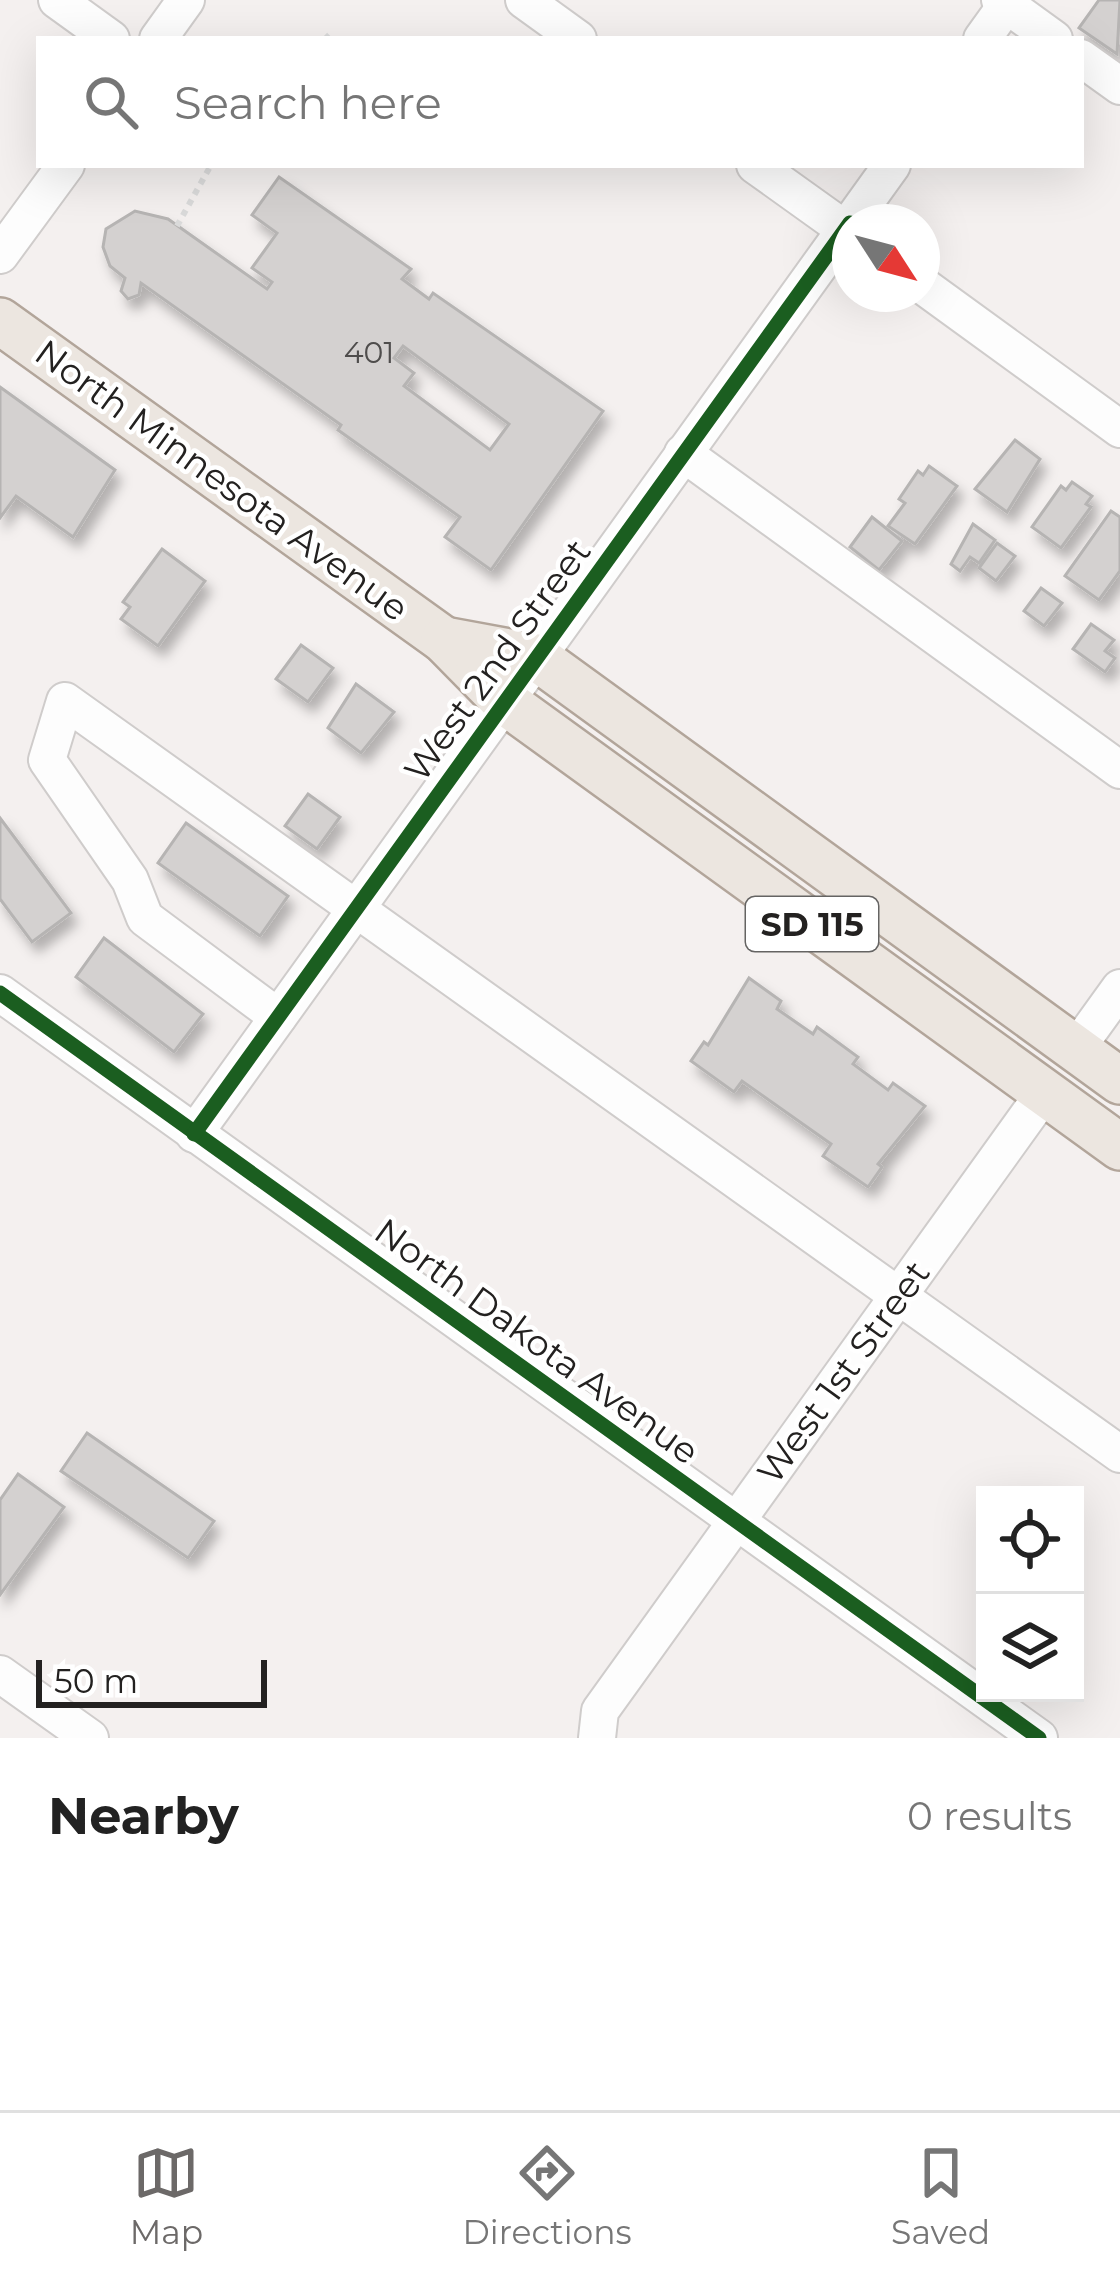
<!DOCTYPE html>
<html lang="en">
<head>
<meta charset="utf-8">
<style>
	body { margin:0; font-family:Montserrat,sans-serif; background:#f6f6f6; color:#222 }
	.controls { position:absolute; right:36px; bottom:36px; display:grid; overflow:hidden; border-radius:0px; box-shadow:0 12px 48px #0002 }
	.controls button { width:108px; height:108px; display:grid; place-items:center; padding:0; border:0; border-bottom:3px solid #e0e0e0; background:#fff; color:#222; font:60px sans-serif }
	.compass { position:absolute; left:832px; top:204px; width:108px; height:108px; border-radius:50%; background:#fff; box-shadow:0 12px 48px #0002; rotate:126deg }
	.scale { position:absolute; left:36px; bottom:30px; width:231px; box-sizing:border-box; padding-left:12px; border:6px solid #232120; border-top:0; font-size:33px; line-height:42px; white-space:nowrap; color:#232120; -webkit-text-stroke:9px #fff; paint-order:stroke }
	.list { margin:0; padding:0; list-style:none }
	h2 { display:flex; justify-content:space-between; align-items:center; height:156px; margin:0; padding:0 48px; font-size:51px }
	h2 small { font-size:39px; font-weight:400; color:#767676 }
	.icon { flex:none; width:66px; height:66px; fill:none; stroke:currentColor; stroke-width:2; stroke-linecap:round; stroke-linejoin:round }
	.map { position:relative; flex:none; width:1120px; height:1738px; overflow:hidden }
	.search { position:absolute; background:#fff; box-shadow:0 12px 48px #0002; left:36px; right:36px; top:36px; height:132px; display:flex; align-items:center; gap:30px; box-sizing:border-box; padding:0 42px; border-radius:0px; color:#767676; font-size:45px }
	.sheet { height:372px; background:#fff }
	nav { display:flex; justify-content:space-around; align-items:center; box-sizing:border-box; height:168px; border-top:3px solid #e0e0e0; background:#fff; font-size:33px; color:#767676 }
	nav a { display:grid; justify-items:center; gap:6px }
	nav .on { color:#6c6968 }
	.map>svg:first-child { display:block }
	.building { fill:#d4d1d0; stroke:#b6b4b3; stroke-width:3; fill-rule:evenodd; filter:url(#shadow) }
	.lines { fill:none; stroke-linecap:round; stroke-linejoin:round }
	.minor-casing { stroke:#cfcccb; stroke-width:40 }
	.major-casing { stroke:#b2a59a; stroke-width:50 }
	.path { stroke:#dadada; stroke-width:6; stroke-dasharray:6 6; stroke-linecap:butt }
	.minor { stroke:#fdfdfd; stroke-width:36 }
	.major { stroke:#ece6e0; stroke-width:45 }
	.cycleway-casing { stroke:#fff; stroke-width:22 }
	.cycleway { stroke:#1b5e20; stroke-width:15 }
	.labels { text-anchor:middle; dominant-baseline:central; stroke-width:9; stroke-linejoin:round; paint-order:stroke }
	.number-label { font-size:30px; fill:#4f4d4c }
	.shield { fill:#fff; stroke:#656463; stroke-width:3 }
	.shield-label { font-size:33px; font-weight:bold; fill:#232120 }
	.street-label { font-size:36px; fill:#232120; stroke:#fff }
</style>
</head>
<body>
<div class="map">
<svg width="1120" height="1738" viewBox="0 0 1120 1738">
	<defs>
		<filter id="shadow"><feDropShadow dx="6" dy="10" stdDeviation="6" flood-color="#0004"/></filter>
	</defs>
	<rect width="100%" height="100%" fill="#f4f0ef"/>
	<!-- building -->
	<g class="building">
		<path d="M1099,0H1120L1117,54L1079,28Z"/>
		<path d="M279,177L411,269L402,279L429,299L433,293L603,411L491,570L445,537L460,517L338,430L341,425L141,283L139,295L128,299L121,291L125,278L110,266L103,247L106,229L135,211L168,219L267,289L272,282L252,268L277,233L252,215ZM403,346L509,424L490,450L404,386L414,373L394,358Z"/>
		<path d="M0,387L115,470L73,537L16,496L0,518Z"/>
		<path d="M1015,440L1040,459L1007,512L975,489Z"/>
		<path d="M929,466L957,486L915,544L888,526L905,503L899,499L918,471L923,475Z"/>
		<path d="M1072,482L1092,496L1086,504L1091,507L1061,548L1032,527L1061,486L1066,490Z"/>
		<path d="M1111,511L1120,517V571L1099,600L1065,576Z"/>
		<path d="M872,517L902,541L879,570L850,547Z"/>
		<path d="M973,524L995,540L979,563L970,557L960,571L951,564Z"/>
		<path d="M997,543L1015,556L996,581L979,568Z"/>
		<path d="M162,549L205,581L158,646L121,619L130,607L123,602Z"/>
		<path d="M1041,588L1062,603L1044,626L1024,611Z"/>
		<path d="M1091,624L1114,640L1105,651L1115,658L1105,672L1073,649Z"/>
		<path d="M301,645L333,668L308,702L276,679Z"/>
		<path d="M356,684L394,712L361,753L328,728Z"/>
		<path d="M308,794L340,817L317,849L285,826Z"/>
		<path d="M0,818L71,913L32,942L0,899Z"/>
		<path d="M186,823L288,896L260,936L158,863Z"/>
		<path d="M104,938L203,1014L174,1052L76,977Z"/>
		<path d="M749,978L781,1001L777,1009L813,1034L817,1027L858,1057L853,1064L888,1090L893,1083L925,1106L878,1164L882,1167L868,1187L823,1156L831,1144L742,1081L734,1092L691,1061L704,1042L708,1045Z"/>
		<path d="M87,1433L214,1521L188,1558L61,1471Z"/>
		<path d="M18,1474L64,1507L0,1595V1500Z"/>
	</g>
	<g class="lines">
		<defs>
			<g id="minor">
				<path d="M57,0L111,39"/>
				<path d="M524,0L578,39"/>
				<path d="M1000,0L1054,39"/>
				<path d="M158,39L186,0"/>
				<path d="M982,39L1010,0"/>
				<path d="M1081,58L1120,86"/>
				<path d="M755,165L850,233"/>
				<path d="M851,222L892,165"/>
				<path d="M0,255L66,165"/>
				<path d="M922,285L1120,429"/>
				<path d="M683,453L1120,770"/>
				<path d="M0,993L1039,1738"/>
				<path d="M278,1017L145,918L130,880L47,760L65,701L1120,1454"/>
				<path d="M1076,1049L1120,988"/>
				<path d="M194,1134L850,223"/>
				<path d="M0,1674L90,1738"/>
				<path d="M597,1738L600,1711L1045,1092"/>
			</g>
			<g id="major">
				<path d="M0,321L444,640L504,701L1120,1147"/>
				<path d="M444,640L536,657L1120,1081"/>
			</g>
		</defs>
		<!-- minor casing -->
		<use href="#minor" class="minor-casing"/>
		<!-- major casing -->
		<use href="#major" class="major-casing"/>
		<!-- path -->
		<g class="path">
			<path d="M325,39L330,34"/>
			<path d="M177,226L211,165"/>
		</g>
		<!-- minor -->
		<use href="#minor" class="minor"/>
		<!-- major -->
		<use href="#major" class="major"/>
		<defs>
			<g id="cycleway">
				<path d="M0,993L1039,1738"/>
				<path d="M194,1134L850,223"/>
			</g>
		</defs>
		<!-- cycleway casing -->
		<use href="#cycleway" class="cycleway-casing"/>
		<!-- cycleway -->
		<use href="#cycleway" class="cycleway"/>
	</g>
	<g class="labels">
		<!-- number labels -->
		<g class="number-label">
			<text x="369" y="352">401</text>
		</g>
		<!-- shield labels -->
		<rect class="shield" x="746" y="897" width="132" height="54" rx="9"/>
		<g class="shield-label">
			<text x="812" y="924">SD 115</text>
		</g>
		<!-- street labels -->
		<g class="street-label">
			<text transform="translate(222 480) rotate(36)">North Minnesota Avenue</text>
			<text transform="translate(497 660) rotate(-54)">West 2nd Street</text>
			<text transform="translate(537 1341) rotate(36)">North Dakota Avenue</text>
			<text transform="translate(843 1372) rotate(-54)">West 1st Street</text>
		</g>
	</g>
</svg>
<div class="controls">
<button><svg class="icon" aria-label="locate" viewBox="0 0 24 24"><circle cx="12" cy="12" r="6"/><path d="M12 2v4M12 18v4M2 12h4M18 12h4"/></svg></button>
<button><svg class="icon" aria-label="layers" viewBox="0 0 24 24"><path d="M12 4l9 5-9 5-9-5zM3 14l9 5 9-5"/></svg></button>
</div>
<svg class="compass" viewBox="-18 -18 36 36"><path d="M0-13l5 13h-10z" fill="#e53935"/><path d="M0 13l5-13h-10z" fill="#767676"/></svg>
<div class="scale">50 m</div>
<div class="search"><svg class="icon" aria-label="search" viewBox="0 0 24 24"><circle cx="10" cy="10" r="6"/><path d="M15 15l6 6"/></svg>Search here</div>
</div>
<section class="sheet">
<h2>Nearby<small>0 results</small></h2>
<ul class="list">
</ul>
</section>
<nav>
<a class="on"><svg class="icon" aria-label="map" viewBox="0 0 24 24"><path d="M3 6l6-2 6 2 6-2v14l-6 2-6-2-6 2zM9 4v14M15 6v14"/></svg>Map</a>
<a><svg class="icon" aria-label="directions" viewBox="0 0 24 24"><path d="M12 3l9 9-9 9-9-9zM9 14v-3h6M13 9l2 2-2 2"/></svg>Directions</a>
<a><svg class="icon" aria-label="saved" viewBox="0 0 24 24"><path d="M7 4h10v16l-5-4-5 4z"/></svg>Saved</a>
</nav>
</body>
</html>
